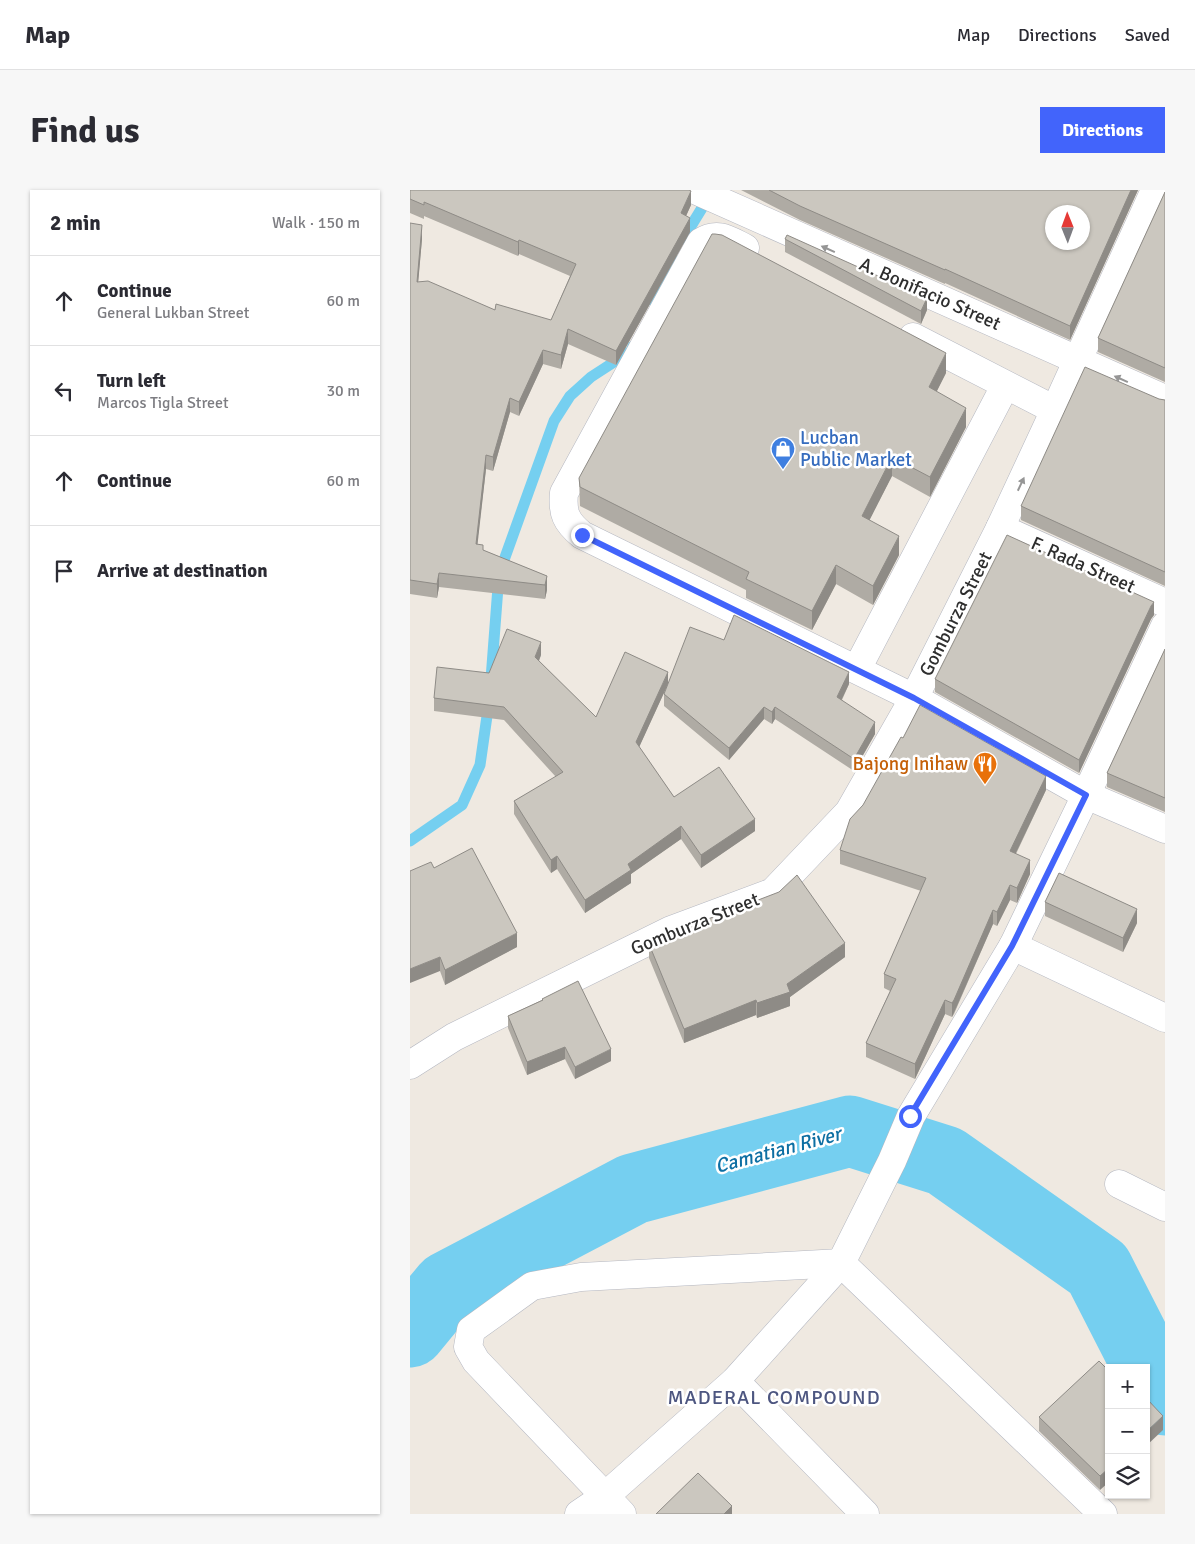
<!DOCTYPE html>
<html lang="en">
<head>
<meta charset="utf-8">
<style>
	body { margin:0; font-family:Signika,sans-serif; background:#f7f7f7; color:#2b2b33 }
	.controls { position:absolute; right:15px; bottom:15px; display:grid; overflow:hidden; border-radius:0px; box-shadow:0 1px 4px #0004 }
	.controls button { width:45px; height:45px; display:grid; place-items:center; padding:0; border:0; border-bottom:1px solid #e1e1e2; background:#fff; color:#2b2b33; font:25px sans-serif }
	.compass { position:absolute; left:635px; top:15px; width:45px; height:45px; border-radius:50%; background:#fff; box-shadow:0 1px 4px #0004; rotate:359deg }
	.stop { position:absolute; width:15px; height:15px; margin:-11px; border:4px solid #4264fb; border-radius:50%; background:#fff }
	.stop.end { background:#4264fb; border-color:#fff; box-shadow:0 1px 5px #0008 }
	.list { margin:0; padding:0; list-style:none }
	h2 { display:flex; justify-content:space-between; align-items:center; height:65px; margin:0; padding:0 20px; font-size:21px }
	h2 small { font-size:16px; font-weight:400; color:#7c7c81 }
	.list li { display:grid; grid-template-columns:32px 1fr auto; gap:15px; align-items:center; box-sizing:border-box; height:90px; padding:0 20px; border-top:1px solid #e1e1e2 }
	.list b { display:block; font-size:19px; white-space:nowrap }
	.list p { margin:0; font-size:16px; white-space:nowrap; color:#7c7c81 }
	.list em { font-size:16px; font-style:normal; color:#7c7c81 }
	.icon { flex:none; width:28px; height:28px; fill:none; stroke:currentColor; stroke-width:2; stroke-linecap:round; stroke-linejoin:round }
	.map { position:relative; flex:none; width:755px; height:1324px; overflow:hidden; border-radius:0px }
	header { display:flex; align-items:center; gap:30px; box-sizing:border-box; height:70px; padding:0 25px; background:#fff; border-bottom:1px solid #e1e1e2 }
	header strong { font-size:24px }
	nav { display:flex; gap:28px; margin-inline-start:auto; font-size:18px }
	.intro { display:flex; align-items:center; justify-content:space-between; box-sizing:border-box; height:120px; padding:0 30px }
	h1 { margin:0; font-size:35px }
	.button { padding:12px 22px; border-radius:0px; background:#4264fb; color:#fff; font-size:18px; font-weight:700 }
	main { display:flex; gap:30px; padding:0 30px }
	aside { flex:1; background:#fff; border-radius:0px; box-shadow:0 1px 4px #0004 }
	.map>svg:first-child { display:block }
	.lines { fill:none; stroke-linecap:round; stroke-linejoin:round }
	.stream { stroke:#75cff0; stroke-width:11 }
	.river { stroke:#75cff0; stroke-width:71 }
	.minor-casing { stroke:#b4b7c1; stroke-width:29 }
	.minor { stroke:#fff; stroke-width:28 }
	.wall { fill:#afaba4 }
	.shaded-wall { fill:#8e8b86 }
	.building { fill:#cbc7bf; stroke:#8e8b86; fill-rule:evenodd }
	.oneway { fill:#969696 }
	.route { stroke:#4264fb; stroke-width:6 }
	.labels { text-anchor:middle; dominant-baseline:central; stroke-width:5; stroke-linejoin:round; paint-order:stroke }
	.street-label { font-size:19px; fill:#2e2e2e; stroke:#fff }
	.shop-label { font-size:19px; fill:#366cbe; stroke:#fff; text-anchor:start }
	.food-label { font-size:19px; fill:#c56008; stroke:#fff; text-anchor:end }
	.water-label { font-size:20px; font-style:italic; fill:#0d6fa3; stroke:#fff }
	.neighbourhood-label { font-size:20px; letter-spacing:1px; fill:#4d5680; stroke:#fff }
</style>
</head>
<body>
<header>
<strong>Map</strong>
<nav><a>Map</a><a>Directions</a><a>Saved</a></nav>
</header>
<div class="intro"><h1>Find us</h1><a class="button">Directions</a></div>
<main>
<aside>
<h2>2 min<small>Walk · 150 m</small></h2>
<ul class="list">
<li><svg class="icon" aria-label="ahead" viewBox="0 0 24 24"><path d="M12 20V5M6 11l6-6 6 6"/></svg><div><b>Continue</b><p>General Lukban Street</p></div><em>60 m</em></li>
<li><svg class="icon" aria-label="left" viewBox="0 0 24 24"><path d="M17 20v-9H6M10 6l-5 5 5 5"/></svg><div><b>Turn left</b><p>Marcos Tigla Street</p></div><em>30 m</em></li>
<li><svg class="icon" aria-label="ahead" viewBox="0 0 24 24"><path d="M12 20V5M6 11l6-6 6 6"/></svg><div><b>Continue</b></div><em>60 m</em></li>
<li><svg class="icon" aria-label="arrive" viewBox="0 0 24 24"><path d="M6 21V4h12l-3 4 3 4H6"/></svg><div><b>Arrive at destination</b></div></li>
</ul>
</aside>
<div class="map">
<svg width="755" height="1324" viewBox="0 0 755 1324">
	<rect width="100%" height="100%" fill="#efe9e1"/>
	<g class="lines">
		<!-- stream -->
		<g class="stream">
			<path d="M273,49L300,5"/>
			<path d="M244,112L263,70"/>
			<path d="M81,489L89,384L144,231L160,206L181,187L221,161L223,156"/>
			<path d="M0,651L52,615L70,575L79,512"/>
		</g>
		<!-- river -->
		<path class="river" d="M0,1142L37,1097L223,999L440,941L535,971L688,1079L755,1210"/>
		<defs>
			<g id="minor">
				<path d="M285,0L755,209"/>
				<path d="M335,58C319,50 308,41 291,52L154,303C152,323 156,332 172,345L504,508L676,605L755,639"/>
				<path d="M503,147L645,220"/>
				<path d="M590,338L755,413"/>
				<path d="M447,479L595,196"/>
				<path d="M603,756L755,828"/>
				<path d="M0,875L44,847L261,740L363,702L439,622L504,508L590,338L645,220L745,0"/>
				<path d="M709,994L755,1017"/>
				<path d="M325,1191L455,1324"/>
				<path d="M169,1324L194,1307L325,1191L431,1073L482,971L501,926L603,756L676,605L755,436"/>
				<path d="M212,1324L66,1171L58,1157L61,1140L122,1096L171,1087L431,1073L693,1324"/>
			</g>
		</defs>
		<!-- minor casing -->
		<use href="#minor" class="minor-casing"/>
		<!-- minor -->
		<use href="#minor" class="minor"/>
	</g>
	<!-- wall -->
	<g class="wall">
		<path d="M0,0L281,15L276,26L280,42L206,175L158,154L151,179L133,174L109,226L100,222L83,281L76,279L67,354L73,360L137,386V400L135,409L29,397L27,408L0,404V33L12,49L8,92L85,120L141,130L160,86L109,64L108,66L14,26V29L0,23Z"/>
		<path d="M331,0H728L660,150L535,93V94L390,30Z"/>
		<path d="M755,2V192L688,162V148Z"/>
		<path d="M375,49L517,120L511,134L375,62Z"/>
		<path d="M536,183L526,202L556,237L520,307L482,286L459,330L489,365L463,415L426,394L402,440L336,408V400L170,316L169,288Z"/>
		<path d="M749,209L755,210V396L611,330V316Z"/>
		<path d="M744,425L741,429L669,583L525,502V489Z"/>
		<path d="M314,450L439,494L432,510L465,544L444,581L365,529L362,534L354,529L319,570L254,516V504Z"/>
		<path d="M755,459V622L697,597V583Z"/>
		<path d="M131,465L129,471L186,527L258,494L229,557L264,607L345,641L291,678L271,649L221,684V693L175,723L147,679L141,683L104,624V611L146,587L94,530L24,521V508L79,483Z"/>
		<path d="M636,600L606,664L620,684L607,713L600,710L587,736L583,734L544,824L542,827L535,824L505,889L456,867V853L480,801L474,798V784L511,701L430,674V660Z"/>
		<path d="M24,678L107,757L35,795L30,781Z"/>
		<path d="M635,712L727,733L713,762L635,726Z"/>
		<path d="M311,730L435,767L380,807V816L347,828L346,825L274,853L239,768V754Z"/>
		<path d="M132,809L201,871L165,889L155,869L117,885L98,838V826L132,810Z"/>
		<path d="M699,1181L690,1300L629,1241V1227Z"/>
	</g>
	<!-- shaded-wall -->
	<g class="shaded-wall">
		<path d="M721,0H728L660,150V136Z"/>
		<path d="M281,1V15L271,37V23Z"/>
		<path d="M280,28V42L206,175V161Z"/>
		<path d="M12,35V49L7,106V92Z"/>
		<path d="M109,50V64L108,66V52Z"/>
		<path d="M517,108V120L511,134V121Z"/>
		<path d="M158,139V154L151,179V165Z"/>
		<path d="M133,160V174L109,226V212Z"/>
		<path d="M536,163V183L519,217V197Z"/>
		<path d="M100,208V222L83,281V267Z"/>
		<path d="M556,218V237L520,307V287Z"/>
		<path d="M76,265V279L66,368V354Z"/>
		<path d="M482,267V286L452,345V326Z"/>
		<path d="M489,346V365L463,415V396Z"/>
		<path d="M426,375V394L402,440V421Z"/>
		<path d="M29,383V397L27,408V394Z"/>
		<path d="M137,386V400L135,409V395Z"/>
		<path d="M744,412V425L741,429L669,583V570L741,416Z"/>
		<path d="M131,452V465L125,480V467Z"/>
		<path d="M258,482V494L226,564V552Z"/>
		<path d="M439,482V494L427,519V507Z"/>
		<path d="M354,517V529L319,570V558Z"/>
		<path d="M365,517V529L362,534V522Z"/>
		<path d="M465,532V544L444,581V569Z"/>
		<path d="M636,586V600L600,675V661Z"/>
		<path d="M345,629V641L291,678V665Z"/>
		<path d="M271,636V649L221,684V693L175,723V710L218,674Z"/>
		<path d="M147,666V679L141,683V670Z"/>
		<path d="M620,670V684L607,713V698Z"/>
		<path d="M600,695V710L587,736V722Z"/>
		<path d="M727,719V733L713,762V748Z"/>
		<path d="M583,720V734L542,827V813Z"/>
		<path d="M107,743V757L35,795V780Z"/>
		<path d="M435,753V767L380,807V816L347,828V813L377,794Z"/>
		<path d="M30,767V781L0,793V779Z"/>
		<path d="M346,810V825L274,853V839Z"/>
		<path d="M535,810V824L505,889V874Z"/>
		<path d="M155,857V869L117,885V872Z"/>
		<path d="M201,859V871L165,889V877Z"/>
		<path d="M753,1226V1240L736,1256V1242Z"/>
		<path d="M699,1278V1292L690,1300V1286Z"/>
		<path d="M322,1316V1324H314Z"/>
	</g>
	<!-- building -->
	<g class="building">
		<path d="M0,0H279L281,1L271,23L280,28L206,161L158,139L151,165L133,160L109,212L100,208L83,267L76,265L66,354L73,355V360L137,386L135,395L29,383L27,394L0,390V33L12,35L7,92L18,91L85,120L86,114L141,130L166,74L109,50L108,52L14,12V15L0,9Z"/>
		<path d="M359,0H721L660,136L535,79V80L390,16ZM642,22H672V52H642Z"/>
		<path d="M755,2V178L688,148Z"/>
		<path d="M302,44H305L312,45L536,163L519,197L556,218L520,287L482,267L452,326L489,346L463,396L426,375L402,421L336,389L339,382L170,297L169,288Z"/>
		<path d="M377,45L517,108L511,121L375,49Z"/>
		<path d="M675,177L749,209L755,210V382L611,316Z"/>
		<path d="M597,345L744,412L741,416L669,570L525,489Z"/>
		<path d="M324,425L439,482L427,507L465,532L444,569L365,517L362,522L354,517L319,558L254,504L280,437L314,450Z"/>
		<path d="M97,439L131,452L125,467L186,527L215,462L258,482L226,552L264,607L309,577L345,629L291,665L271,636L218,674L221,680L175,710L147,666L141,670L104,611L153,582L94,517L24,508L27,477L79,483Z"/>
		<path d="M755,459V608L697,583Z"/>
		<path d="M510,515L636,586L600,661L620,670L607,698L600,695L587,722L583,720L544,810L542,813L535,810L505,874L456,853L486,789L474,784L516,688L430,660L440,629L453,615L491,547L493,548Z"/>
		<path d="M62,658L107,743L35,780L30,767L0,779V681L21,672L24,678Z"/>
		<path d="M649,683L727,719L713,748L635,712Z"/>
		<path d="M387,685L435,753L377,794L380,802L347,813L346,810L274,839L239,754L267,740L309,725L311,730L330,717L369,702Z"/>
		<path d="M168,791L201,859L165,877L155,857L117,872L98,826L133,810L132,809Z"/>
		<path d="M689,1171L699,1181V1278L690,1286L629,1227Z"/>
		<path d="M736,1208L753,1226L736,1242Z"/>
		<path d="M288,1283L322,1316L314,1324H246Z"/>
	</g>
	<!-- one-way arrows -->
	<defs><path id="oneway-solid" d="M-6-.8H1V-3.2L6.5 0L1 3.2V.8H-6Z" transform="scale(1.25)"/></defs>
	<g class="oneway">
		<use href="#oneway-solid" transform="translate(418 59) rotate(-156)"/>
		<use href="#oneway-solid" transform="translate(711 189) rotate(-156)"/>
		<use href="#oneway-solid" transform="translate(611 294) rotate(-65)"/>
	</g>
	<g class="lines">
		<!-- route -->
		<path class="route" d="M172,345L504,508L676,605L602,756L500,926"/>
	</g>
	<!-- icons -->
	<defs>
		<symbol id="shop-pin" viewBox="-11 -11 22 30"><path d="M0 17L-7.5 6A9.5 9.5 0 1 1 7.5 6Z" fill="#3f7fe0" stroke="#fff"/><path d="M-5-2.5h2.3a2.7 3.5 0 0 1 5.4 0H5L5.5 6h-11ZM-1.5-2.5h3a1.5 2.3 0 0 0-3 0Z" fill="#fff"/></symbol>
		<symbol id="restaurant-pin" viewBox="-11 -11 22 30"><path d="M0 17L-7.5 6A9.5 9.5 0 1 1 7.5 6Z" fill="#e8710a" stroke="#fff"/><path d="M-5-6h1v4h1v-4h1v4h1v-4h1v5L-1.5 .5V6h-2V.5L-5-1ZM5-6V6H3V1.5H1.5Q1.5-4 5-6Z" fill="#fff"/></symbol>
	</defs>
	<g fill-rule="evenodd">
		<use href="#shop-pin" x="359" y="245" width="28" height="38"/>
		<use href="#restaurant-pin" x="561" y="560" width="28" height="38"/>
	</g>
	<g class="labels">
		<!-- street labels -->
		<g class="street-label">
			<text transform="translate(520 104) rotate(24)">A. Bonifacio Street</text>
			<text transform="translate(673 375) rotate(24)">F. Rada Street</text>
			<text transform="translate(546 424) rotate(-63)">Gomburza Street</text>
			<text transform="translate(285 734) rotate(-22)">Gomburza Street</text>
		</g>
		<!-- shop labels -->
		<g class="shop-label">
			<text x="390" y="248">Lucban<tspan x="390" dy="22">Public Market</tspan></text>
		</g>
		<!-- food labels -->
		<g class="food-label">
			<text x="558" y="574">Bajong Inihaw</text>
		</g>
		<!-- water labels -->
		<g class="water-label">
			<text transform="translate(368 960) rotate(-15)">Camatian River</text>
		</g>
		<!-- neighbourhood labels -->
		<g class="neighbourhood-label">
			<text x="364" y="1207">MADERAL COMPOUND</text>
		</g>
	</g>
</svg>
<div class="controls">
<button>+</button>
<button>−</button>
<button><svg class="icon" aria-label="layers" viewBox="0 0 24 24"><path d="M12 4l9 5-9 5-9-5zM3 14l9 5 9-5"/></svg></button>
</div>
<svg class="compass" viewBox="-18 -18 36 36"><path d="M0-13l5 13h-10z" fill="#e53935"/><path d="M0 13l5-13h-10z" fill="#7c7c81"/></svg>
<div class="stop" style="left:500px;top:926px"></div>
<div class="stop end" style="left:172px;top:345px"></div>
</div>
</main>
</body>
</html>
